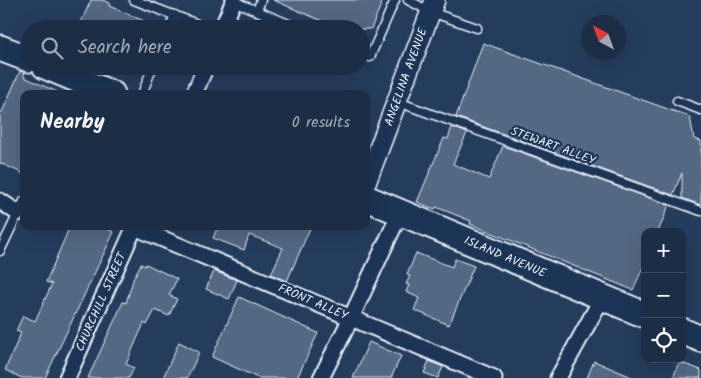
<!DOCTYPE html>
<html lang="en">
<head>
<meta charset="utf-8">
<style>
	body { margin:0; font-family:Kalam,sans-serif; background:#293a51; color:#f1f3f6 }
	.controls { position:absolute; right:15px; bottom:15px; display:grid; overflow:hidden; border-radius:10px; box-shadow:0 5px 20px #0002 }
	.controls button { width:45px; height:45px; display:grid; place-items:center; padding:0; border:0; border-bottom:1px solid #3a4a5f; background:#1c2e46; color:#f1f3f6; font:25px sans-serif }
	.compass { position:absolute; left:581px; top:15px; width:45px; height:45px; border-radius:50%; background:#1c2e46; box-shadow:0 5px 20px #0002; rotate:319deg }
	.list { margin:0; padding:0; list-style:none }
	h2 { display:flex; justify-content:space-between; align-items:center; height:65px; margin:0; padding:0 20px; font-size:21px }
	h2 small { font-size:16px; font-weight:400; color:#a0a8b3 }
	.icon { flex:none; width:28px; height:28px; fill:none; stroke:currentColor; stroke-width:2; stroke-linecap:round; stroke-linejoin:round }
	.map { position:relative; flex:none; width:701px; height:378px; overflow:hidden }
	.search { position:absolute; background:#1c2e46; box-shadow:0 5px 20px #0002; left:20px; top:20px; width:350px; height:55px; display:flex; align-items:center; gap:12px; box-sizing:border-box; padding:0 18px; border-radius:28px; color:#a0a8b3; font-size:19px }
	.panel { position:absolute; background:#1c2e46; box-shadow:0 5px 20px #0002; left:20px; top:90px; width:350px; height:140px; border-radius:10px }
	.map>svg:first-child { display:block }
	.building { fill:#536782; stroke:#e8f1f8 }
	.lines { fill:none; stroke-linecap:round; stroke-linejoin:round }
	.service-casing { stroke:#e8f1f8; stroke-width:11 }
	.minor-casing { stroke:#e8f1f8; stroke-width:19 }
	.tertiary-casing { stroke:#e8f1f8; stroke-width:22 }
	.primary-casing { stroke:#e8f1f8; stroke-width:29 }
	.service { stroke:#1d3557; stroke-width:8 }
	.minor { stroke:#1d3557; stroke-width:15 }
	.tertiary { stroke:#1d3557; stroke-width:19 }
	.primary { stroke:#1d3557; stroke-width:25 }
	.labels { text-anchor:middle; dominant-baseline:central; stroke-width:4.5; stroke-linejoin:round; paint-order:stroke }
	.street-label { font-size:12px; fill:#e8f1f8; stroke:#1d3557 }
</style>
</head>
<body>
<div class="map">
<svg width="701" height="378" viewBox="0 0 701 378">
	<rect width="100%" height="100%" fill="#253d5d"/>
	<filter id="ink" filterUnits="userSpaceOnUse"><feTurbulence type="fractalNoise" baseFrequency=".02" numOctaves="2"/><feDisplacementMap in="SourceGraphic" scale="10" xChannelSelector="R" yChannelSelector="G"/><feConvolveMatrix kernelMatrix="1 2 1 2 8 2 1 2 1" color-interpolation-filters="sRGB"/></filter>
	<g filter="url(#ink)">
		<!-- building -->
		<g class="building">
			<path d="M91,0H102L110,3L109,6L163,29H78Z"/>
			<path d="M273,0H383L371,29H341Z"/>
			<path d="M483,43L690,117L694,139L701,141V205L682,198V173L673,195L456,117Z"/>
			<path d="M20,71L24,72V77L62,94H24V174L0,163V112H2Z"/>
			<path d="M452,127L467,133L453,164L489,179L503,146L669,205L658,232H645V263L633,290L470,224L471,221L436,207L435,209L417,202L444,138L448,139Z"/>
			<path d="M70,226H102L114,232L45,378H22L5,370L21,333L16,331L23,316L35,321L52,284L46,282Z"/>
			<path d="M218,226H311L287,281L271,274L283,248L249,235L244,250L213,238Z"/>
			<path d="M416,253L452,267L455,259L474,266L449,325L414,310L419,298L406,292L409,285L406,284L410,276L407,275Z"/>
			<path d="M141,264L145,266L146,264L177,279L169,295L177,299L169,316L155,310L147,325L144,323L126,364L134,368L129,378H88L123,302L126,303L134,277Z"/>
			<path d="M214,271L237,280L229,299L206,289Z"/>
			<path d="M239,297L318,333L297,378H258L212,357Z"/>
			<path d="M179,342L199,352L193,366L187,378H163Z"/>
			<path d="M369,342L401,356L391,378H353Z"/>
			<path d="M429,361L443,367L438,378L424,373Z"/>
			<path d="M594,361L634,378H587Z"/>
			<path d="M679,362L701,370V378H673Z"/>
		</g>
		<g class="lines">
			<defs>
				<g id="service">
					<path d="M134,0L210,29"/>
					<path d="M408,0L431,12L477,28"/>
					<path d="M233,1L301,29"/>
					<path d="M257,11L261,0"/>
					<path d="M169,29L175,15"/>
					<path d="M361,53L370,57L395,0"/>
					<path d="M142,94L153,66"/>
					<path d="M677,101L701,110"/>
					<path d="M398,102L701,211"/>
					<path d="M0,251L24,201"/>
				</g>
				<g id="minor">
					<path d="M222,29L234,0"/>
					<path d="M194,94L206,66"/>
					<path d="M0,201L18,213"/>
					<path d="M132,226L494,378"/>
					<path d="M67,378L135,226"/>
					<path d="M321,378L351,318L400,213"/>
					<path d="M558,378L602,298"/>
				</g>
				<path id="tertiary" d="M366,183L435,0"/>
				<g id="primary">
					<path d="M0,48L29,59"/>
					<path d="M45,66L112,94"/>
					<path d="M366,198L645,315"/>
					<path d="M682,331L701,339"/>
				</g>
			</defs>
			<!-- service casing -->
			<use href="#service" class="service-casing"/>
			<!-- minor casing -->
			<use href="#minor" class="minor-casing"/>
			<!-- tertiary casing -->
			<use href="#tertiary" class="tertiary-casing"/>
			<!-- primary casing -->
			<use href="#primary" class="primary-casing"/>
			<!-- service -->
			<use href="#service" class="service"/>
			<!-- minor -->
			<use href="#minor" class="minor"/>
			<!-- tertiary -->
			<use href="#tertiary" class="tertiary"/>
			<!-- primary -->
			<use href="#primary" class="primary"/>
		</g>
	</g>
	<g class="labels">
		<!-- street labels -->
		<g class="street-label">
			<text transform="translate(406 77) rotate(-70)">ANGELINA AVENUE</text>
			<text transform="translate(553 146) rotate(20)">STEWART ALLEY</text>
			<text transform="translate(505 257) rotate(23)">ISLAND AVENUE</text>
			<text transform="translate(101 302) rotate(-66)">CHURCHILL STREET</text>
			<text transform="translate(313 302) rotate(23)">FRONT ALLEY</text>
		</g>
	</g>
</svg>
<div class="controls">
<button>+</button>
<button>−</button>
<button><svg class="icon" aria-label="locate" viewBox="0 0 24 24"><circle cx="12" cy="12" r="6"/><path d="M12 2v4M12 18v4M2 12h4M18 12h4"/></svg></button>
</div>
<svg class="compass" viewBox="-18 -18 36 36"><path d="M0-13l5 13h-10z" fill="#e53935"/><path d="M0 13l5-13h-10z" fill="#a0a8b3"/></svg>
<div class="search"><svg class="icon" aria-label="search" viewBox="0 0 24 24"><circle cx="10" cy="10" r="6"/><path d="M15 15l6 6"/></svg>Search here</div>
<section class="panel">
<h2>Nearby<small>0 results</small></h2>
<ul class="list">
</ul>
</section>
</div>
</body>
</html>
